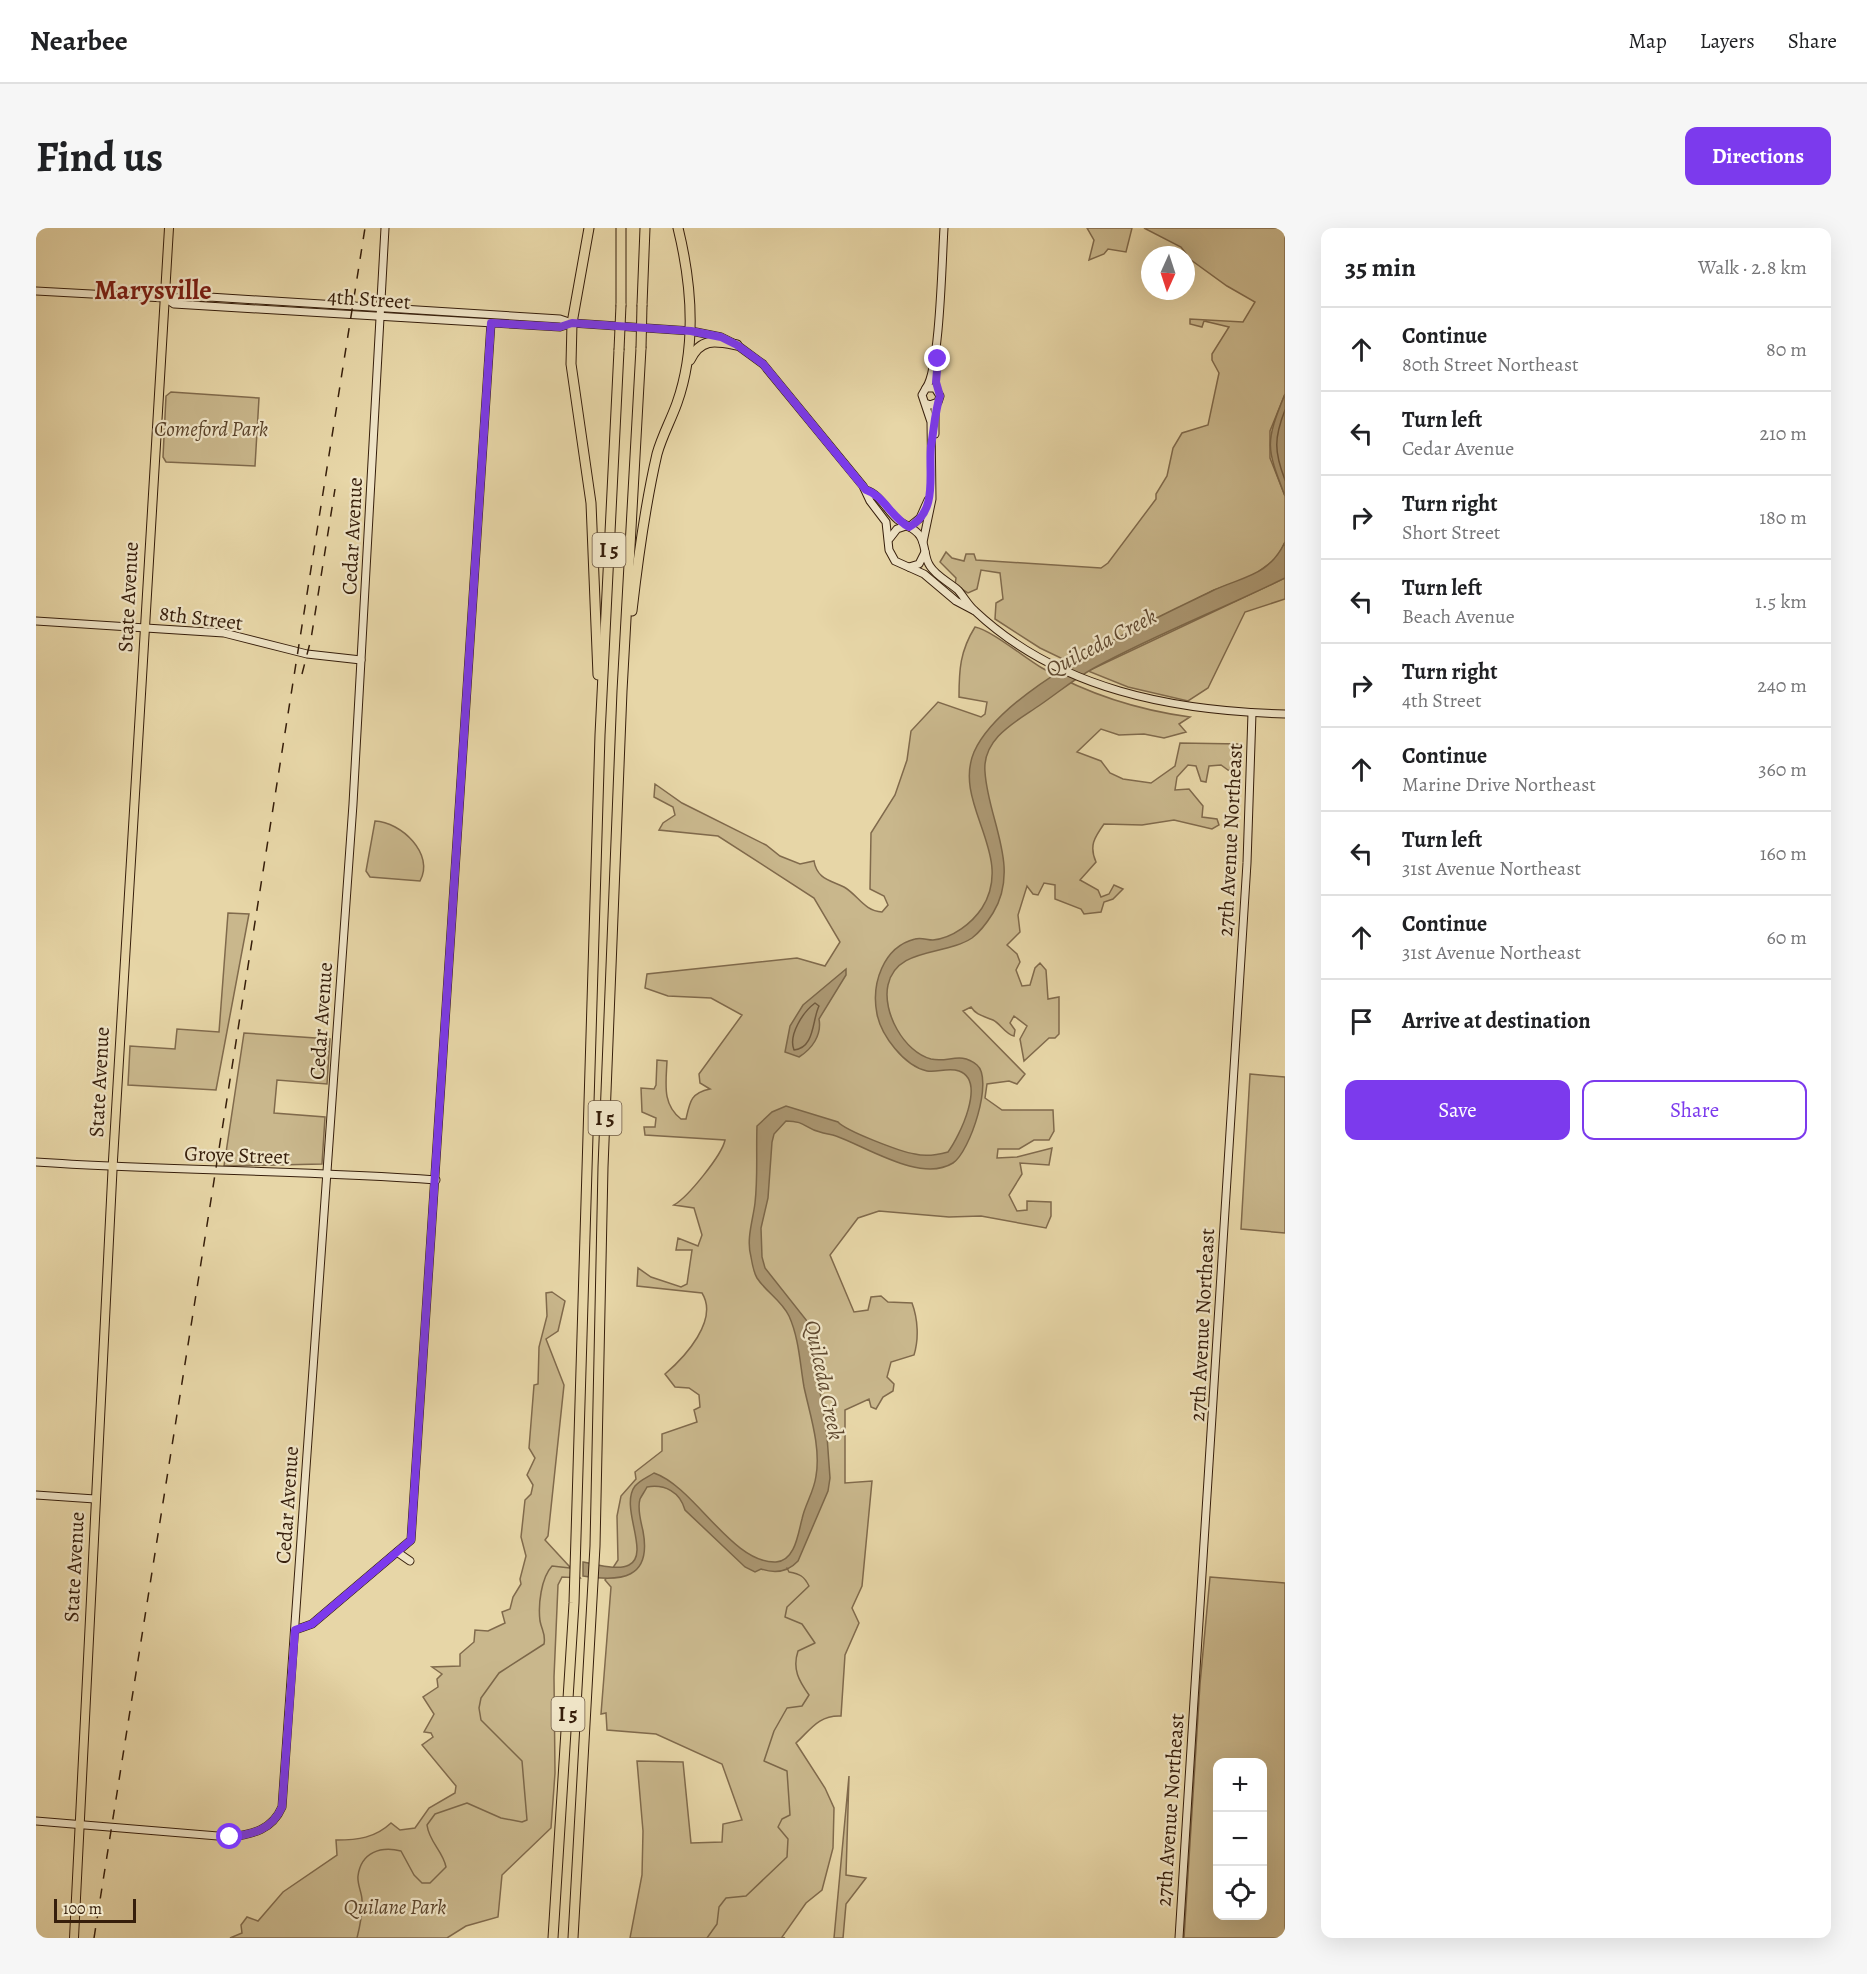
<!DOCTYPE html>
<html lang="en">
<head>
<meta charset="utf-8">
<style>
	body { margin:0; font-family:Alegreya,serif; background:#f6f6f6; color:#202124 }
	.controls { position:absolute; right:18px; bottom:18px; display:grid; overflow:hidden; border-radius:12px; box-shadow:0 6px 24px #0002 }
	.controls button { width:54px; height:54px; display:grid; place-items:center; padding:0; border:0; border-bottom:2px solid #e0e0e0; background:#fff; color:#202124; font:30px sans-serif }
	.compass { position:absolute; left:1105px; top:18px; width:54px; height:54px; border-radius:50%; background:#fff; box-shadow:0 6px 24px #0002; rotate:183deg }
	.scale { position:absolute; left:18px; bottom:15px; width:82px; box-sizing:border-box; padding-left:6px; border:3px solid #361e0b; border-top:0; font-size:16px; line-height:21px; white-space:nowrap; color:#361e0b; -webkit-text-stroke:4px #efe4c6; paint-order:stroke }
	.stop { position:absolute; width:18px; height:18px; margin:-14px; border:4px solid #7c3aed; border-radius:50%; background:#fff }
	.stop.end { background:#7c3aed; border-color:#fff; box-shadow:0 2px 6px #0008 }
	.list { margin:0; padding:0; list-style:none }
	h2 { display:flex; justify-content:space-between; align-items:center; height:78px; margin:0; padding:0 24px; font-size:26px }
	h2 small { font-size:20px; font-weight:400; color:#757577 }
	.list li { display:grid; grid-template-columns:39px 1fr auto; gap:18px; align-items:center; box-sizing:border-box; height:84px; padding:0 24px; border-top:2px solid #e0e0e0 }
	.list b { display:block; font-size:22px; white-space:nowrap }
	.list p { margin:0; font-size:20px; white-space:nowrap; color:#757577 }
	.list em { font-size:20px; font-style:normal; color:#757577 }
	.actions { display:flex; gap:12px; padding:18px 24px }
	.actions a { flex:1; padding:14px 0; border:2px solid #7c3aed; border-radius:12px; text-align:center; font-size:21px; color:#7c3aed }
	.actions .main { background:#7c3aed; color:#fff }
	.icon { flex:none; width:33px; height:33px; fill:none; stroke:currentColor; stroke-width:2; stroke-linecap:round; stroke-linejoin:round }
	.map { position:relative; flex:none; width:1249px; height:1710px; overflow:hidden; border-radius:12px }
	header { display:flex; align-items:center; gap:36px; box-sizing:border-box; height:84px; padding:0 30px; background:#fff; border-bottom:2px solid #e0e0e0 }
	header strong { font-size:28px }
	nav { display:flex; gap:33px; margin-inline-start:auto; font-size:21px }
	.intro { display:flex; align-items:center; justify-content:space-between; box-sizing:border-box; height:144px; padding:0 36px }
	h1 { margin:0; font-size:42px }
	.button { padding:15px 27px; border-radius:12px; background:#7c3aed; color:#fff; font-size:21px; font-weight:700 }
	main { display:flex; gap:36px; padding:0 36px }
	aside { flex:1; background:#fff; border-radius:12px; box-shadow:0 6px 24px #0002 }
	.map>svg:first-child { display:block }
	.green { fill:#c9b78c; stroke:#806a4c; stroke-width:1.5; fill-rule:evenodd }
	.water { fill:#ab9772; stroke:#7c6749; stroke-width:1.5 }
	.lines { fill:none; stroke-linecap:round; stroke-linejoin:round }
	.shore { stroke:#705a3e; stroke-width:1.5 }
	.stream { stroke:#7c6749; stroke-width:1.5 }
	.secondary-casing { stroke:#361e0b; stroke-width:9 }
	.primary-casing { stroke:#361e0b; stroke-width:10 }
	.highway-casing { stroke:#361e0b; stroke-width:11 }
	.secondary { stroke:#efe4c6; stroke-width:7 }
	.primary { stroke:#e7d6a7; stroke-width:8 }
	.highway { stroke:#e7d6a7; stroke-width:9 }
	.rail { stroke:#361e0b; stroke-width:1.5; stroke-dasharray:10 10; stroke-linecap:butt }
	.highway-bridge-casing { stroke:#361e0b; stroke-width:11; stroke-linecap:butt }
	.highway-bridge { stroke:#e7d6a7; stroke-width:9 }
	.route { stroke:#7c3aed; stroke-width:8 }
	.labels { text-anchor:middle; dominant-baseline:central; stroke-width:4.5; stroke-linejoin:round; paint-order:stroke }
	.shield { fill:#efe4c6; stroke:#6e5943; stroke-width:1.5 }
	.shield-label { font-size:20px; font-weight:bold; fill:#361e0b }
	.street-label { font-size:21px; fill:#361e0b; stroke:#efe4c6 }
	.park-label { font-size:21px; font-style:italic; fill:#5b442b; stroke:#efe4c6 }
	.water-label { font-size:22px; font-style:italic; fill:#5f482f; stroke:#efe4c6 }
	.district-label { font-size:27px; font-weight:bold; fill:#7a1f14; stroke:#efe4c6 }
</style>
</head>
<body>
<header>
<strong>Nearbee</strong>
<nav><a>Map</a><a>Layers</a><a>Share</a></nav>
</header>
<div class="intro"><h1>Find us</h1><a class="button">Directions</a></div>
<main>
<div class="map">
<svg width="1249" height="1710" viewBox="0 0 1249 1710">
	<rect width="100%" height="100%" fill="#e7d6a7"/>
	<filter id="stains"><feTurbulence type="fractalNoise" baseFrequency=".00333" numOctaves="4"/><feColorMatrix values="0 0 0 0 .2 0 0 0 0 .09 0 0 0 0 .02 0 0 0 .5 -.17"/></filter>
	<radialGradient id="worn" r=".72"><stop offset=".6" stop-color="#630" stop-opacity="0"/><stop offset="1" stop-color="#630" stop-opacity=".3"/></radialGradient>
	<!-- green -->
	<g class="green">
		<path d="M1051,0H1096L1090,24L1072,21L1068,26L1053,32L1058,12Z"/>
		<path d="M1108,0H1249V166L1234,203V230L1249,268V314L1241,330L1215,349L1178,362L1035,435L1004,420L959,391L960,375L967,371L964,345L945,342L941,361L932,365L919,357L920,350L904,334L910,324L916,330L928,333L930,326H938L940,332L1065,340L1072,335L1120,271V266L1131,248L1137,220L1146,205L1172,197L1183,145L1176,132V126L1193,99L1168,93L1166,99L1154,96V91L1207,94L1219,74L1191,58L1155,32L1145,19Z"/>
		<path d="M135,164L223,170L219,238L130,234L127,229L130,168Z"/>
		<path d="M1249,350V371L1209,384L1172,460L1152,473L1092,459L1052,443Z"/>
		<path d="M939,399C955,402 989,430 1006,440C1052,466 1102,482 1154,489L1143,496L1150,504L1128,510L1108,506L1083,507L1065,501L1041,524L1065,533L1074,545L1087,551L1115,555L1139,538L1144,515L1204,516L1205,535L1202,543L1192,542L1185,537L1173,538L1170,554L1165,553L1160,538L1152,537L1141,549L1139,562L1153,561L1167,578L1166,589L1181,591L1183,597L1176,601L1138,592L1106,597L1068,596C1058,610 1053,618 1060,634L1044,652L1062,662L1065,669L1073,666L1078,657L1087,661L1077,671L1068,674L1065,684L1048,686L1045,681L1019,671V657L1008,655L1002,667L997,666L991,658L982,687L984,704L971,717L981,726L984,734L980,742L986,758L994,757L999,740L1004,735L1010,742L1012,771L1023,769V806L1019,810H1013L988,833L984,811L991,798L978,788L974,795L979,802L978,808C969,806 965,796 957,792C948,788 941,788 935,779L927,783L989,846L981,856L973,853L951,856L949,870L966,882H1017L1018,903L1013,912H998L983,921H962L961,930L981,929L1016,920L1013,937L984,935L986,946L973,967L981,983L991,982V973L1015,974V988L1010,1000L945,988L913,989L843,983L822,990L794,1027L818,1084L832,1082L835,1069L845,1068L852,1074L876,1075C882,1091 883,1111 878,1127L855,1134L851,1149L858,1156L857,1163L847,1169L840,1181L835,1179L833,1171L809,1182V1255L836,1253L826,1358L816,1380L823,1395L809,1427L805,1488C783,1487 775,1501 760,1515L789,1560L798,1580L797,1620L786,1662L770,1675L746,1709L749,1710H594L606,1647L607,1603L601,1533L647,1534L655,1615L686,1614L687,1596L706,1592L686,1536L620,1506L571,1502L570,1485L565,1486L575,1359L569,1352L582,1332L581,1288L585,1268L600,1251L599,1244L626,1223V1206L661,1194L658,1182L664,1179L663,1167L653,1160L639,1159L629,1146C649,1129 683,1092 666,1065L601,1058L602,1040L615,1049L645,1059L651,1056L656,1022H640L642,1010L662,1018L666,1007L658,980L638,977C652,969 686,927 689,912L609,907L608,899H619L620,890L606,884L605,860L618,861L620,857L621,832L631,833C630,856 626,876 645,891H650C654,873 655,865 674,861L664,855L663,846L706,787L675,770L632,768L609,760L611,746L761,730L789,738L804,714L778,670L682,608L623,602L627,595L639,587L637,579L618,569L619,556L646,575L730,617L744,628L764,636L778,633C781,651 794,652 808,659C822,667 828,683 846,684L852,677L848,668L834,661L835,605L859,567L871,532L875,503L902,474L945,489L949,486L951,474L923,469C923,442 924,423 939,399Z"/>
		<path d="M339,593C365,594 399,626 384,653L334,649L330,643Z"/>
		<path d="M192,685L213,686L180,862L92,857L94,818L139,821L141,801L183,804Z"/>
		<path d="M208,805L294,811L291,856L241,852L238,885L289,889L286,936L188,938Z"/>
		<path d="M1214,846L1249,849V1005L1205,1001Z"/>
		<path d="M516,1064L529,1073L522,1103L510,1111L528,1157L512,1308L509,1312L544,1350L526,1349L522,1357L518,1449L519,1545L515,1600L466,1647L462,1689L430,1698L411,1710H194L206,1705L205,1697L211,1689L222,1693L247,1664L301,1627L300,1612C322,1612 339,1610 355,1595L364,1602L379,1600L393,1580L419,1565L420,1558L386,1517L397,1509L395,1505L388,1504L398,1486L387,1469L402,1459L401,1451L406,1446L396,1439L424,1438V1426L438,1414L439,1402L452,1403L469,1395L466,1384L474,1381L477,1369L485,1356L484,1351L490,1328L485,1309L489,1272L495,1266L497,1257L491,1247L499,1230L493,1220L498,1157L502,1156L503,1119L511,1088L510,1065Z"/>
		<path d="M1174,1349L1249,1355V1710H1148L1164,1456ZM1182,1534H1226V1688H1182Z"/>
		<path d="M813,1548L810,1647L830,1650L810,1676L807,1710H798Z"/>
	</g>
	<!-- water -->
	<g class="water">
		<path d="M1249,166V268C1230,219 1229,215 1249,166Z"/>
		<path d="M1249,314V350C1186,381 1120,406 1058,440C1038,451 1023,464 1004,477C981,493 946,510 949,544C952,592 985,639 957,685C952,693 944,704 936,710C909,728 860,719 852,757C846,784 868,824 895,831C913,835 924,823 941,837C958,851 934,924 917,935C885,955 831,919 800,908C795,906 789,906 784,904C768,900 770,893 750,893L738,906L736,914L732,970L725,1000L726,1029L729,1040L771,1093L775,1106L791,1208L794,1250L792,1263L762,1333C752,1344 740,1346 725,1341L719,1344L709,1339L649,1282C644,1264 629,1256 611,1259C609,1263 606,1267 604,1271C601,1281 605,1294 607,1303C616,1351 585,1354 547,1348V1334C560,1336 582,1343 593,1337C615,1326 583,1279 599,1258C604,1252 612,1249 618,1245C659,1259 696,1336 740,1334C759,1333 762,1306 766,1291C769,1276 778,1264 780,1248C785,1219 774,1187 768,1159C764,1136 763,1110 753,1088C745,1072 730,1064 721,1050C718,1045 716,1035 715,1029C710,1011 717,992 719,975C722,949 720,923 721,898L736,884L750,878L802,894C810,903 865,924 879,926C890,929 901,927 912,924C923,909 951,853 923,843C912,839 901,845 891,843C868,838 845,807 841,786C835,756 847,719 879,711C885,709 891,712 897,712C917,710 936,695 946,680C980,627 916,576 938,524C967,459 1112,394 1176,363C1207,348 1232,349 1249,314Z"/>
		<path d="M810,741V747L783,791C786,807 776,821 763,829L749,824L754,798L767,777Z"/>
	</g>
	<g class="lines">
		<!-- shore -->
		<g class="shore">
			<path d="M1249,182C1238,210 1238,223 1249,252"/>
			<path d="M779,775L783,778C776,792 779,820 758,822C752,807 767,784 779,775Z"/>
		</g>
		<!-- stream -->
		<g class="stream">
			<path d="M321,1710C324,1698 327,1685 326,1672C326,1665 321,1656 322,1648C325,1624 345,1618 365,1623L378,1647L386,1655H394L410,1639C407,1623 393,1614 391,1597L399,1586L431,1575L465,1590L486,1594L491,1592L486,1533L445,1492L443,1480L445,1470L463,1445L508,1416C510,1406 506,1403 504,1393C502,1377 505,1350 516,1338L534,1340"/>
			<path d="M671,1710L681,1696L683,1679L690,1670L710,1668L751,1629L752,1611L742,1599L746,1591L754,1587L751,1543L728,1533L738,1503L751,1480L766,1478L773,1467C763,1453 756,1441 762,1423L779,1415L766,1396L749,1389L751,1379L773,1358C768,1348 764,1346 753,1344L751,1340"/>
		</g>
		<defs>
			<g id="secondary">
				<path d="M0,63L129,70L173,69L524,91L536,95L655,103L685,109L701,117L727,136L827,258L834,273L850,294L853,322L859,333L888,346L920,373L937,382"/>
				<path d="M129,70L138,76L524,99L536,95"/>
				<path d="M890,160C904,141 906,30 908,0"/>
				<path d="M899,206V176"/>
				<path d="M830,262C844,266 851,283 862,292C870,298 879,300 884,308C890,317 888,330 894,338C900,348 913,354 922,362C928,369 932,377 939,383C1023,462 1138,483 1249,486"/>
				<path d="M873,299L884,290L892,272"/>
				<path d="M854,310L861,301L870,298"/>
				<path d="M887,314L896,271L895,194L886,167L890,160H899L904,168L902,174L894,177L889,175"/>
				<path d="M873,339L883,336L889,324"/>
				<path d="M0,393L188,405L271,426L325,432"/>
				<path d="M0,934C133,943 267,942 400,952"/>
				<path d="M0,1267L59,1271"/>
				<path d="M361,1324L374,1333"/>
				<path d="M259,1402L276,1396L375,1312L455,95"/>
				<path d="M0,1593L194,1609C217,1606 236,1602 246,1579L317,576L349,0"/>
				<path d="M1143,1710L1211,635L1216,485"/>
			</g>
			<path id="primary" d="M38,1710L77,932L133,0"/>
			<g id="highway">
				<path d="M553,0L536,95L535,136L555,275L562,447"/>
				<path d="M585,77V0"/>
				<path d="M606,77L609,0"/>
				<path d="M654,132C665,109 680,113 701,117"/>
				<path d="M596,383C602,330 609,278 621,226C626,208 635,192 641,175C661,118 656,57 642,0"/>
				<path d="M517,1710L538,1375L564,507L583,122"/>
				<path d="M537,1710L559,1318L567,939L586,463L605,120"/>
			</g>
		</defs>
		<!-- secondary casing -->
		<use href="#secondary" class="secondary-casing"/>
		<!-- primary casing -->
		<use href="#primary" class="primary-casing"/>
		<!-- highway casing -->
		<use href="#highway" class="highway-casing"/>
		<!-- secondary -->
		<use href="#secondary" class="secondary"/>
		<!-- primary -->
		<use href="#primary" class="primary"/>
		<!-- highway -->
		<use href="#highway" class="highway"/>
		<!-- rail -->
		<g class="rail">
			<path d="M266,446L275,411L299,261"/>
			<path d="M58,1710L329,0"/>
		</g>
		<defs>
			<g id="highway-bridge">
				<path d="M605,120L606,77"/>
				<path d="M583,122L585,77"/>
			</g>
		</defs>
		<!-- highway-bridge casing -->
		<use href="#highway-bridge" class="highway-bridge-casing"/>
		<!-- highway-bridge -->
		<use href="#highway-bridge" class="highway-bridge"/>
	</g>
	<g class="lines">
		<!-- route -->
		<path class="route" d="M194,1609C217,1606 236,1602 246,1579L259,1402L276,1396L375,1312L455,95L524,99L536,95L655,103L685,109L701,117L727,136L830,262C847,267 856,290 873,299C903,283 892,245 895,218C898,201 899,183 904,168L900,154L902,131"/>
	</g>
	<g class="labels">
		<!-- shield labels -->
		<g class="shield">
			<rect x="556.5" y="305" width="33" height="34" rx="4.5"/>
			<rect x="552.5" y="873" width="33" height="34" rx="4.5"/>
			<rect x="515.5" y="1469" width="33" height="34" rx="4.5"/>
		</g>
		<g class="shield-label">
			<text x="573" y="322">I 5</text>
			<text x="569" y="890">I 5</text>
			<text x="532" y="1486">I 5</text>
		</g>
		<!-- street labels -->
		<g class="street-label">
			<text transform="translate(333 71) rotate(4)">4th Street</text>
			<text transform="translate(316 308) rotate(-87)">Cedar Avenue</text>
			<text transform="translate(92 369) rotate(-87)">State Avenue</text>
			<text transform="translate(165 390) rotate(7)">8th Street</text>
			<text transform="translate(1194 612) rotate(-87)">27th Avenue Northeast</text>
			<text transform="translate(285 793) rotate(-86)">Cedar Avenue</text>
			<text transform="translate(63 854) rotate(-87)">State Avenue</text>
			<text transform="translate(201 927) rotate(2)">Grove Street</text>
			<text transform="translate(1166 1097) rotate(-87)">27th Avenue Northeast</text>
			<text transform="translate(251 1277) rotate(-86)">Cedar Avenue</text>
			<text transform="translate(38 1339) rotate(-87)">State Avenue</text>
			<text transform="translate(1134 1582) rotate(-86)">27th Avenue Northeast</text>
		</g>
		<!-- park labels -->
		<g class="park-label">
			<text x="175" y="201">Comeford Park</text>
			<text x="359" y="1679">Quilane Park</text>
		</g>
		<!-- water labels -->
		<g class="water-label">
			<text transform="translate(1065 415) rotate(-28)">Quilceda Creek</text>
			<text transform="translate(788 1152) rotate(78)">Quilceda Creek</text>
		</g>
		<!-- district labels -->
		<g class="district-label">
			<text x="117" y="62">Marysville</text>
		</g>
	</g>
	<rect width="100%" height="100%" filter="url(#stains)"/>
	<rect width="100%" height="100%" fill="url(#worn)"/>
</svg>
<div class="controls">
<button>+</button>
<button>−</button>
<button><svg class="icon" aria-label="locate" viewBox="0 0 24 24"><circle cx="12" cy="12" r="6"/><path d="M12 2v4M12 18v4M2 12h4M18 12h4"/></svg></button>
</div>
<svg class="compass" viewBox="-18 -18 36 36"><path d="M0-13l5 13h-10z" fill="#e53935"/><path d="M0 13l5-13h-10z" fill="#757577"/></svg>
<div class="scale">100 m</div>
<div class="stop" style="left:194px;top:1609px"></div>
<div class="stop end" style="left:902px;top:131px"></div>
</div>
<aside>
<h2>35 min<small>Walk · 2.8 km</small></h2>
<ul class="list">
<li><svg class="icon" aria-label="ahead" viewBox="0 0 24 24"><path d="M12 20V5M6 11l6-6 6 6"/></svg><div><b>Continue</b><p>80th Street Northeast</p></div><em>80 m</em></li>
<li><svg class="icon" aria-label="left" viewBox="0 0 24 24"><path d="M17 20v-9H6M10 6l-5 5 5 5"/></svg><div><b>Turn left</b><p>Cedar Avenue</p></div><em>210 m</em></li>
<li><svg class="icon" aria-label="right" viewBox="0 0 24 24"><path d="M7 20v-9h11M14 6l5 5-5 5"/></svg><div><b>Turn right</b><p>Short Street</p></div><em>180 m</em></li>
<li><svg class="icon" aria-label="left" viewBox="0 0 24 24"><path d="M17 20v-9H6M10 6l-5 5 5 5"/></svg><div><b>Turn left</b><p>Beach Avenue</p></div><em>1.5 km</em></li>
<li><svg class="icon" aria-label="right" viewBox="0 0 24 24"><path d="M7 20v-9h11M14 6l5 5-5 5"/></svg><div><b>Turn right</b><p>4th Street</p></div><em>240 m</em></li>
<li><svg class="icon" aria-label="ahead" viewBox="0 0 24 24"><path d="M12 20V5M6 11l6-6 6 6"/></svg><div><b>Continue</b><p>Marine Drive Northeast</p></div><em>360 m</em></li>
<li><svg class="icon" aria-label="left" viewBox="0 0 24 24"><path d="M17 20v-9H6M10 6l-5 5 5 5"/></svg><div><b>Turn left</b><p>31st Avenue Northeast</p></div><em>160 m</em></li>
<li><svg class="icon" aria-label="ahead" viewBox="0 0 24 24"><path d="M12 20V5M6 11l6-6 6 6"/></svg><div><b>Continue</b><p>31st Avenue Northeast</p></div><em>60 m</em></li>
<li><svg class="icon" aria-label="arrive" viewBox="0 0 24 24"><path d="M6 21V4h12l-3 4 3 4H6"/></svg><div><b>Arrive at destination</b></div></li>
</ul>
<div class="actions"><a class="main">Save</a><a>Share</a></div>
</aside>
</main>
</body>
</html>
